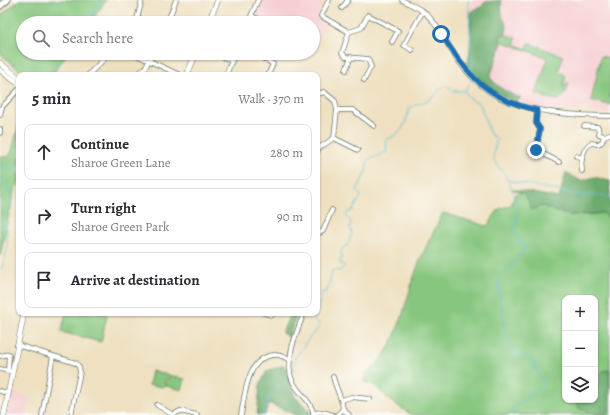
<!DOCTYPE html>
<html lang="en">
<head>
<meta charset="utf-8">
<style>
	body { margin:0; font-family:Alegreya,serif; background:#f2f2f3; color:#2b2b33 }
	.controls { position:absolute; right:12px; bottom:12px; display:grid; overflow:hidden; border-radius:8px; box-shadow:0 1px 3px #0004 }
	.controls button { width:36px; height:36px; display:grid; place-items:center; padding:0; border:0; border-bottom:1px solid #e1e1e2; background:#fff; color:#2b2b33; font:20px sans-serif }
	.stop { position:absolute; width:12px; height:12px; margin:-9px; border:3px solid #1f6fb2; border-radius:50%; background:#fff }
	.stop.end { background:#1f6fb2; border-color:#fff; box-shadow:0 1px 4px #0008 }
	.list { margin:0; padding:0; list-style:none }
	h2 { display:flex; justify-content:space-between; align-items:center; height:52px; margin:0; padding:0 16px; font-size:17px }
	h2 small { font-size:13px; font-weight:400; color:#7c7c81 }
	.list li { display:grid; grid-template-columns:26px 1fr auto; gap:12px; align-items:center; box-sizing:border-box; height:56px; margin:0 8px 8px; padding:0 8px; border:1px solid #e1e1e2; border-radius:8px }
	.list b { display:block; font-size:15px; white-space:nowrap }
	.list p { margin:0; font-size:13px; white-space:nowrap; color:#7c7c81 }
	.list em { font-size:13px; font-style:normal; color:#7c7c81 }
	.icon { flex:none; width:22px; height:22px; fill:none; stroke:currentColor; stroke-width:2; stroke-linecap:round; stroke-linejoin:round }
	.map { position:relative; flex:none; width:610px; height:415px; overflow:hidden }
	.search { position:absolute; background:#fff; box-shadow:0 1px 3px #0004; left:16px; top:16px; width:304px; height:44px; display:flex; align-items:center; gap:10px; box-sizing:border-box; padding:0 14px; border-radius:22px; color:#7c7c81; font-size:15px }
	.panel { position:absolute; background:#fff; box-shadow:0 1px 3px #0004; left:16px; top:72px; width:304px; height:244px; border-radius:8px }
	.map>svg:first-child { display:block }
	.built { fill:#f7cfd3 }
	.green { fill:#86c67e; stroke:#528259; fill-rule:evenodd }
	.forest { fill:#6cab6d; stroke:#467450 }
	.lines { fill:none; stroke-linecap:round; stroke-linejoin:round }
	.stream { stroke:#59bfd6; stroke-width:1 }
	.minor-casing { stroke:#677665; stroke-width:5.5 }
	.major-casing { stroke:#677665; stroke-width:6 }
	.highway-casing { stroke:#677665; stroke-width:8 }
	.minor { stroke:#fff; stroke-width:4 }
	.major { stroke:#fff; stroke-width:5 }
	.highway { stroke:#fff; stroke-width:6 }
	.route { stroke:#1f6fb2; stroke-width:5 }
</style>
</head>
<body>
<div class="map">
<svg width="610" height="415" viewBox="0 0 610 415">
	<rect width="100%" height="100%" fill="#fdfcf7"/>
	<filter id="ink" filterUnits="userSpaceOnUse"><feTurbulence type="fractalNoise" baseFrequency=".025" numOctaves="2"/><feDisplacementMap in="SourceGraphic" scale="8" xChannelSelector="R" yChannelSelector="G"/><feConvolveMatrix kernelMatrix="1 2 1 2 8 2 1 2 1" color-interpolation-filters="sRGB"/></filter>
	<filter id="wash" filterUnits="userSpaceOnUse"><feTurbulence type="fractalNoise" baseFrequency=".012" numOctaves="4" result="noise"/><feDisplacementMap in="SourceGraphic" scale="16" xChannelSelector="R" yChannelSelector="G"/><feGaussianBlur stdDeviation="0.9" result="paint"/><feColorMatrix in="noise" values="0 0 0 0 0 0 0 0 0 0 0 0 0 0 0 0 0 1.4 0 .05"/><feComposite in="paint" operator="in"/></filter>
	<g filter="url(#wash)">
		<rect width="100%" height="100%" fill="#eee0c0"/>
		<!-- built -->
		<g class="built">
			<path d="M260,0H323L325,1L317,15L328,21L313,44V23H268L253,16Z"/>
			<path d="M471,0H610V113H591L586,108H580L579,112H575L529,106L500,95L481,82L474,76L469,10L473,2Z"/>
			<path d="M11,393L30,397L27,415H7Z"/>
		</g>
		<!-- green -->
		<g class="green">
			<path d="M19,0H106L90,23H23V53H68L51,75H25L0,53V16Z"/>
			<path d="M504,34L516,38L515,44L526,49L529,43L563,56L559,70L566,76L563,87L569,82C562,106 557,101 536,94L548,58L503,42L498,38Z"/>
			<path d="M601,56L610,58V105L591,101Z"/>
			<path d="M19,123V183L14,191L0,256V156L8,157L12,151Z"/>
			<path d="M522,192C533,203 554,213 570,215C580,216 593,214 604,213L610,220V415H412L392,402L374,385L364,382L365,374C401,349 404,299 420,260C427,244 435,229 443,213L487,226L499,209L511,205L515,194ZM565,298H595V400H565Z"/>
			<path d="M66,313H101L107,315L101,342L61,332Z"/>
			<path d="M152,371L167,374L164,387L149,385Z"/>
			<path d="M169,375L185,379L182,390L166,386Z"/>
		</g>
		<!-- forest -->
		<g class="forest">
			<path d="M501,0L502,16L507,26L506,33L499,38L502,43L490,77C498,88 508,93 521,98L516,102C494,94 477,81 464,61L468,63L470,50L471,11L481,7L485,2Z"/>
			<path d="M566,172L581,181L594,177L610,181V220L604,213L569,215L543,206L530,210C529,197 525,193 512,189L559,198Z"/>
			<path d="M290,313H297L289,337L282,333Z"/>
			<path d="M284,365L295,397L310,410V415H295L268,403L265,415H257L260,384L267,371Z"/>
			<path d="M610,370V413L602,414L581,410L574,400H595V380L603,371Z"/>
		</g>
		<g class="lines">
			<!-- stream -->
			<g class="stream">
				<path d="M468,0L473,74"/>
				<path d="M87,23L102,0"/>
				<path d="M53,75L67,53"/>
				<path d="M470,82L471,81"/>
				<path d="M469,84L465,91L471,100L480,104L490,134L497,139C496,145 492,153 494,160C495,164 501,169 503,172C513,186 521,213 514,228L520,243L527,246L516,261L500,276L498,285L506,337L517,356L526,355L532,360L543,382L542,386C530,394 518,402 511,415"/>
				<path d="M0,172L4,169L19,166"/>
				<path d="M0,180C13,190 16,206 6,219C7,236 10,254 0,270"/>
				<path d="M507,180L578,195H596L610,198"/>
				<path d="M317,313L323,291L325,293C331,286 329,278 333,270L340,271L345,265L341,264L339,261L342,259L341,251L343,247L347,246L352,233L350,228L351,221L346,216L347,213L353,210L361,196L357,190L366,172L368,160L387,152L386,140C405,132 404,125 410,108C421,101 434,102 440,88L449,87L454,91H464"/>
				<path d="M294,371L295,358L310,337L321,325L315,321L314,316L317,313"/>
				<path d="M264,415C267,398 271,390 286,381"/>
			</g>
		</g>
	</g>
	<g filter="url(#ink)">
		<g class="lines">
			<defs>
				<g id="minor">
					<path d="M329,0L321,16L349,32L361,28L368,15L398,31L392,42"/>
					<path d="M402,0C410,4 417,7 424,12C438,24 447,44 457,59C485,98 513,107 558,113C576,115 593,116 610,116"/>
					<path d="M342,8L348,0"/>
					<path d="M252,16L267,23"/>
					<path d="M134,23L137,19L142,0"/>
					<path d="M167,23L176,0"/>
					<path d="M248,23L258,0"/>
					<path d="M349,32L342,53L346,57L368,59L371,67L364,80"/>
					<path d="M412,50L404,45L423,11"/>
					<path d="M132,53L180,75"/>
					<path d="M214,53L232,61"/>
					<path d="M254,53L273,64L268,75"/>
					<path d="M346,70L351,57"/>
					<path d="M88,75L110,53"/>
					<path d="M137,75L145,68L153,53"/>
					<path d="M226,75L235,53"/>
					<path d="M317,94L324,92L335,101L337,110"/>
					<path d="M537,110L536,123L540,129L536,150L559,162"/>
					<path d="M0,115L2,107L19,89"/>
					<path d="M584,126L598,127L599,134L604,136L610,134"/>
					<path d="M0,129V133"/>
					<path d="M334,138L358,150"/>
					<path d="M317,152L319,148L334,138L337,110H353L374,126"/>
					<path d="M576,156L582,158"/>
					<path d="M582,171C580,161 583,148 591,143L598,144L602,142L604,136"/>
					<path d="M317,234L323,231L332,210"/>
					<path d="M210,313H211"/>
					<path d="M264,313L272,315"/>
					<path d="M304,313C297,331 283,363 293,382C299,394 311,400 314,415"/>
					<path d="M17,345L76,363L79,367L80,372L71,415"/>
					<path d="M0,356L9,354L8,370"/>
					<path d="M0,369L9,371"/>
					<path d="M333,377C336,389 342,398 343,409L337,415"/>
					<path d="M0,391L7,393"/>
					<path d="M342,400L351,397L370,399"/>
					<path d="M157,405L173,415"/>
					<path d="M343,409L349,415"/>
					<path d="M313,413L323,412L333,415"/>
					<path d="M42,415L53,356"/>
					<path d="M173,415L180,411L197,415"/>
					<path d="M241,415C245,394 247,357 274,355C279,354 285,358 289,359"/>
				</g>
				<g id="major">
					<path d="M208,23L218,0"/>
					<path d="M0,63L19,78"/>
					<path d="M0,70L19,84"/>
					<path d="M187,75L196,53"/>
					<path d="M4,415L24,313"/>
				</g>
				<path id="highway" d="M0,6L7,0"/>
			</defs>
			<!-- minor casing -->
			<use href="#minor" class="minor-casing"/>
			<!-- major casing -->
			<use href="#major" class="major-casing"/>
			<!-- highway casing -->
			<use href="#highway" class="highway-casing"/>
			<!-- minor -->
			<use href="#minor" class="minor"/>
			<!-- major -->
			<use href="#major" class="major"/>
			<!-- highway -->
			<use href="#highway" class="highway"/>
		</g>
	</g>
	<g class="lines" filter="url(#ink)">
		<!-- route -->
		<path class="route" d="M441,34C469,76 486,99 537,110L536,123L540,129L536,150"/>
	</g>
</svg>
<div class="controls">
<button>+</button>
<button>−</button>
<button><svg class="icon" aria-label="layers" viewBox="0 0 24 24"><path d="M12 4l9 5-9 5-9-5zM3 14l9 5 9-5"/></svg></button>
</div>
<div class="stop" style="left:441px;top:34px"></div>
<div class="stop end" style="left:536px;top:150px"></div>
<div class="search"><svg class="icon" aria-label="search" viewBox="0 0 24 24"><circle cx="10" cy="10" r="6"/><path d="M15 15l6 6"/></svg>Search here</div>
<section class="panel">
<h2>5 min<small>Walk · 370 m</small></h2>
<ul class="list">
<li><svg class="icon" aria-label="ahead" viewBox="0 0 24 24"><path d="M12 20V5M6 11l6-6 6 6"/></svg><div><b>Continue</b><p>Sharoe Green Lane</p></div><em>280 m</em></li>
<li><svg class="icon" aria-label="right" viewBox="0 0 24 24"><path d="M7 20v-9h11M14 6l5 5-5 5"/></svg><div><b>Turn right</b><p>Sharoe Green Park</p></div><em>90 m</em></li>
<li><svg class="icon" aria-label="arrive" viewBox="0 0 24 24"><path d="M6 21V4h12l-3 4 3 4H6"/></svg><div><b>Arrive at destination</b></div></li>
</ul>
</section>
</div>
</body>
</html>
